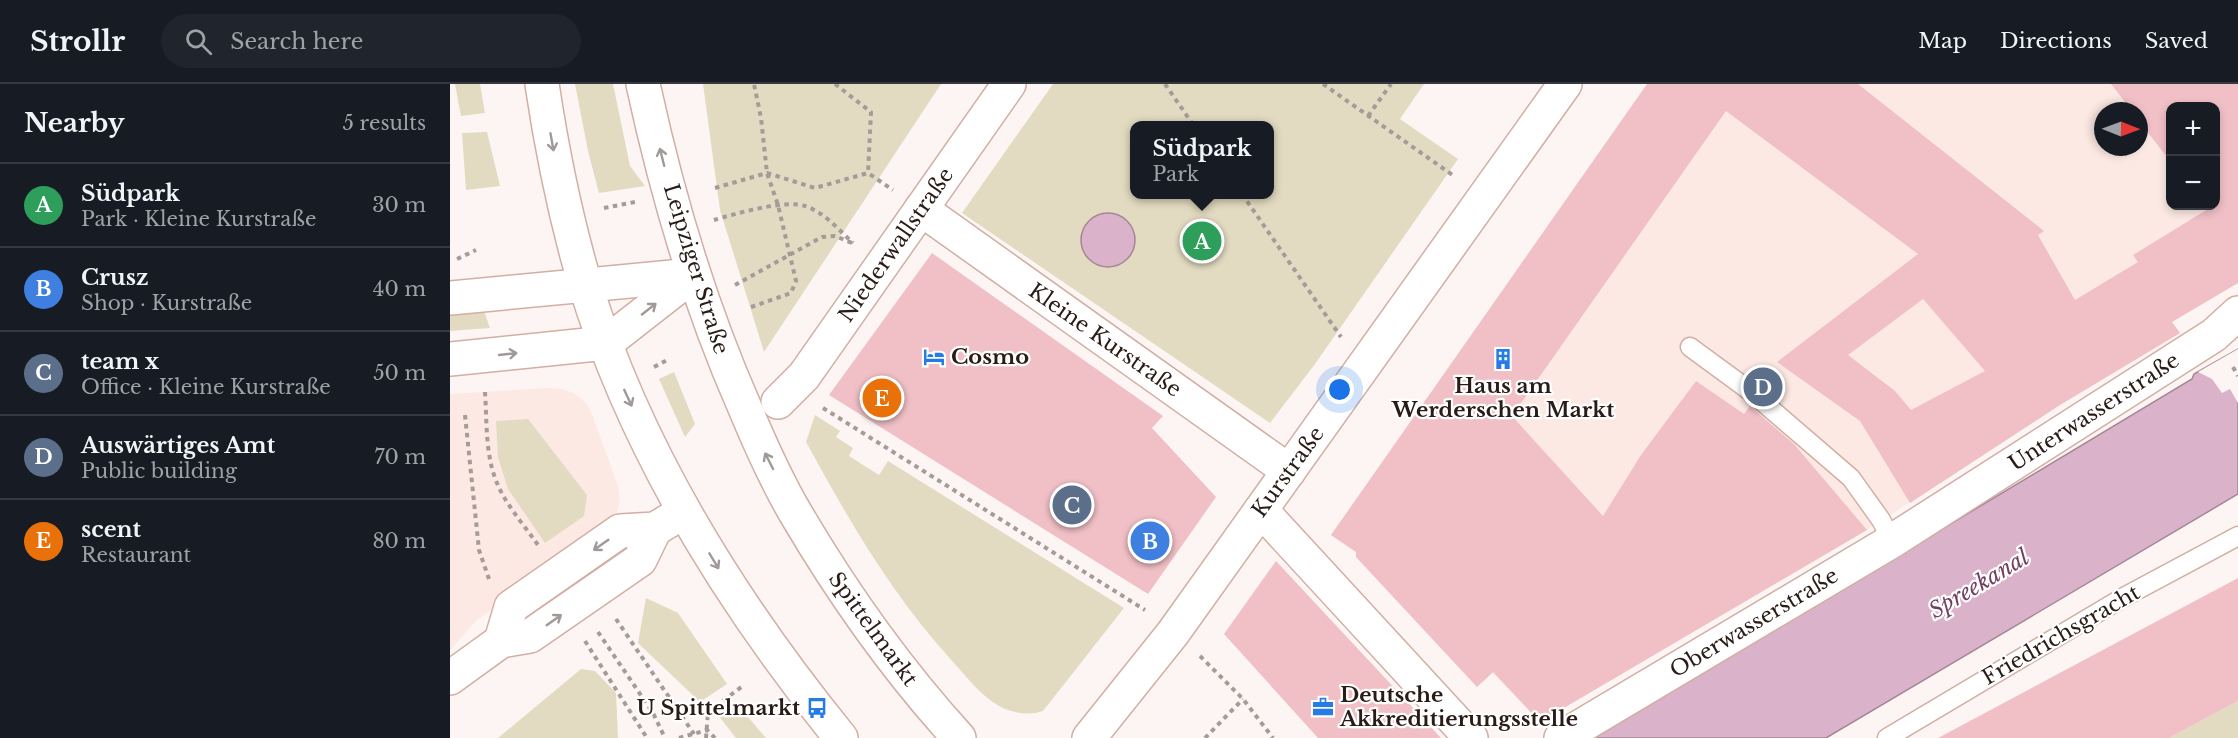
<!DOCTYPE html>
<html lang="en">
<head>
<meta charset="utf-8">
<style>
	body { margin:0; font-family:"Libre Baskerville",serif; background:#20242c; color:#f1f3f6 }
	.controls { position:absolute; right:18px; top:18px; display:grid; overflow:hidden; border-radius:12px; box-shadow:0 3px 9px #0003 }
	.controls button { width:54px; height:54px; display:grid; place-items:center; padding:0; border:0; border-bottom:2px solid #363941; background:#171b24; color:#f1f3f6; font:30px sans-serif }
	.compass { position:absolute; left:1644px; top:18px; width:54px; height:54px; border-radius:50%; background:#171b24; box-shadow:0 3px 9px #0003; rotate:91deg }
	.you { position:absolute; left:890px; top:306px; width:21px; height:21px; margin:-15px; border:4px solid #fff; border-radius:50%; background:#1a73e8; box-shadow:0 0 0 9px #1a73e833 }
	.badge { display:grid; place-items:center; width:39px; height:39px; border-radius:50%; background:#2563eb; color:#fff; font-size:20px; font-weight:700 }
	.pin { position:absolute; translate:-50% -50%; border:3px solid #fff; box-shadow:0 2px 6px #0006 }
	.popup { position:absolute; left:680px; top:37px; width:144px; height:78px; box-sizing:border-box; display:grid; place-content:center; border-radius:12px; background:#171b24; filter:drop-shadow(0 2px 4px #0005); font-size:20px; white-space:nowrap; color:#9ea1a6 }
	.popup b { font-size:22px; color:#f1f3f6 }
	.popup::after { content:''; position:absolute; left:50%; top:100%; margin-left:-12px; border:12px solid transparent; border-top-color:#171b24 }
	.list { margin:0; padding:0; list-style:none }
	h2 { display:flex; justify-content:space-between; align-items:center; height:78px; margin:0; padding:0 24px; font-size:26px }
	h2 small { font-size:20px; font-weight:400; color:#9ea1a6 }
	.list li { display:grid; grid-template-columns:39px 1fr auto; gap:18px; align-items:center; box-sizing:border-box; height:84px; padding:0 24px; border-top:2px solid #363941 }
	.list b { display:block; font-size:22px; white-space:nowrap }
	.list p { margin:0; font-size:20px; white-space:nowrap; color:#9ea1a6 }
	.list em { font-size:20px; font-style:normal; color:#9ea1a6 }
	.icon { flex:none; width:33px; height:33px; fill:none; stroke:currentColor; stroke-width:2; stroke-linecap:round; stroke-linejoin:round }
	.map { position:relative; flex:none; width:1788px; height:654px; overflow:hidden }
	header { display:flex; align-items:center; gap:36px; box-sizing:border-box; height:84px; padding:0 30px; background:#171b24; border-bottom:2px solid #363941 }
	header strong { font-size:28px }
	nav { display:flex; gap:33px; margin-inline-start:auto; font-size:21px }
	.search { width:420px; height:54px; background:#20242c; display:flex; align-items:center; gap:15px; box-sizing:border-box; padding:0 21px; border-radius:33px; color:#9ea1a6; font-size:22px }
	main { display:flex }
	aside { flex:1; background:#171b24 }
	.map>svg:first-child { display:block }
	.built { fill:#fce9e3; fill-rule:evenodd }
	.green { fill:#e2dbc1; fill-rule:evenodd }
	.water { fill:#dab3cb; stroke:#a58695; stroke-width:1.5 }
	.pier { fill:#fdf5f3 }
	.building { fill:#f0c0c6; fill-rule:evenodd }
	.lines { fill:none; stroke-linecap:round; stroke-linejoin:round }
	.lane-casing { stroke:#d2aea3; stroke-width:21 }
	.street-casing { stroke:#d2aea3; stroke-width:36 }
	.secondary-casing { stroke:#d2aea3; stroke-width:36 }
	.primary-casing { stroke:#d2aea3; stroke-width:36 }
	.path { stroke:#a59b98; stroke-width:4; stroke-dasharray:4.5 4.5; stroke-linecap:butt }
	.lane { stroke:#fff; stroke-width:18 }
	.street { stroke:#fff; stroke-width:33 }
	.secondary { stroke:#fff; stroke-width:33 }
	.primary { stroke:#fff; stroke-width:33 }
	.oneway { stroke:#9f9997 }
	.labels { text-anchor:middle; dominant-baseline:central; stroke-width:4.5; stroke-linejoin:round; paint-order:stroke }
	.street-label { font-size:21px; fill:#291c17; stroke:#fff }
	.poi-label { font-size:21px; font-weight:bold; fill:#291c17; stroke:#fff; text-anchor:start }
	.water-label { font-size:22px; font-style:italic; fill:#733f61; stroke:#fff }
</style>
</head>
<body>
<header>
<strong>Strollr</strong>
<div class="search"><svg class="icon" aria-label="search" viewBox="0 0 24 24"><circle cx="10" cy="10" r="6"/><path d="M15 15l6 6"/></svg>Search here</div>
<nav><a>Map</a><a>Directions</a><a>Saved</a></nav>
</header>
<main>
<aside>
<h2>Nearby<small>5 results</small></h2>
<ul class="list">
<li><span class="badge" style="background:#2e9e5b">A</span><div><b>Südpark</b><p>Park · Kleine Kurstraße</p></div><em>30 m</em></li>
<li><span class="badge" style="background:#3f7fe0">B</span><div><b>Crusz</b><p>Shop · Kurstraße</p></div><em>40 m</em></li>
<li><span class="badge" style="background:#5c6f8a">C</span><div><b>team x</b><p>Office · Kleine Kurstraße</p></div><em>50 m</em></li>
<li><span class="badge" style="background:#5c6f8a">D</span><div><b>Auswärtiges Amt</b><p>Public building</p></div><em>70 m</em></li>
<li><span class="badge" style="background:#e8710a">E</span><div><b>scent</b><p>Restaurant</p></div><em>80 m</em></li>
</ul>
</aside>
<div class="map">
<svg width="1788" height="654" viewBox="0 0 1788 654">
	<rect width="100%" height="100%" fill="#fdf5f3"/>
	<!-- built -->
	<g class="built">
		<path d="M1197,0H1788V199L1722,238L1730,249L1610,321L1417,446L1090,638L1043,589L1027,603L906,473V468L881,451ZM1720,22H1766V122H1720ZM1653,27H1689V63H1653Z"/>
		<path d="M97,304L112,305L124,309L136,319L142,330L168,402L170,417L166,431L154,448L27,536L0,566V310Z"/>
	</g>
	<!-- green -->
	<g class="green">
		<path d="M5,0H30L35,29L11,32Z"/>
		<path d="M125,0H163L180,82L195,102L149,109L138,67Z"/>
		<path d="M253,0H491L314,268L270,126Z"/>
		<path d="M603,0H974L950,35L1008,75L865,280L820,339L512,129ZM684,42H819V110H684Z"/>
		<path d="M37,48L50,102L16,106L12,49Z"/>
		<path d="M34,227L40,244L0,247V230Z"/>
		<path d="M224,288L245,340L235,353L209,295Z"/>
		<path d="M365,331L390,347L386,353L403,364L399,372L429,391L438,377L674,524L593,627C579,632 562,629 549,622C531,612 517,593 503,578C441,510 400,438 356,358Z"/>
		<path d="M78,335L137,411L134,432L95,459L58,405L48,373L46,337Z"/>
		<path d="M196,514L228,529L277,600L250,618L188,559Z"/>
		<path d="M131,585L145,587L166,609L168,654H48Z"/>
		<path d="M1788,617V654H1719Z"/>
		<path d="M286,619L316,654H286L268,631Z"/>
	</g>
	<!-- water -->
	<g class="water">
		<circle cx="658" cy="156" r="27"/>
		<path d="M1788,265V410L1376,654H1144L1742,295L1744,290Z"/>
	</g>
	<!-- pier -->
	<path class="pier" d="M1788,265V319L1780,305L1772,309L1762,295L1748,288Z"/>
	<!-- building -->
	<g class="building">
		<path d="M1197,0H1408L1594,147L1588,151L1625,216L1688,178L1683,171L1758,125L1755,122H1766V22H1720V77L1689,37V27H1682L1661,0H1788V199L1722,238L1730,249L1610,321L1460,419L1410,337L1327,278L1468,170L1276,27L1062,332L1153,432L1191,371L1246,297L1294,330L1300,322L1344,360L1417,446L1090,638L1043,588L1027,603L906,473V468L881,451ZM1473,215L1535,287L1461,326L1445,307L1398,271Z"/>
		<path d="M482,169L713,332L702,344L766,413L698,510L379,311Z"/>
		<path d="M826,477L991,654H868L774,550Z"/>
		<path d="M1788,494V617L1719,654H1488Z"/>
	</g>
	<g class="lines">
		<defs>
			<g id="lane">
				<path d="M1240,263L1300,307L1401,394L1431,436L1442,457"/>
				<path d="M1437,654L1674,513L1788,452"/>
			</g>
			<g id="street">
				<path d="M471,125L839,387"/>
				<path d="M328,318L354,292L559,0"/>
				<path d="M811,426L1021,654"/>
				<path d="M51,557L61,523L170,447L205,445L220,436"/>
				<path d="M0,594L51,557L80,552L190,476L205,445"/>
				<path d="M639,654L723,549L1115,0"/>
				<path d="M1111,654L1442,457L1764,251L1788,229"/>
			</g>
			<g id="secondary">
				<path d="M0,214L243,191"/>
				<path d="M0,275L156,259L243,191"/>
			</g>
			<g id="primary">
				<path d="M92,0C102,67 116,135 135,200C186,367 282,520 391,654"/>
				<path d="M193,0C217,111 249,220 295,324C310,360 326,396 346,430C393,510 447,586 509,654"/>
			</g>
		</defs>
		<!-- lane casing -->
		<use href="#lane" class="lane-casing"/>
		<!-- street casing -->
		<use href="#street" class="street-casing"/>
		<!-- secondary casing -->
		<use href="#secondary" class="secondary-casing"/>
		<!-- primary casing -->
		<use href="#primary" class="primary-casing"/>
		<!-- path -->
		<g class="path">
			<path d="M385,0L421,28L418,89"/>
			<path d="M715,0L744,42"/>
			<path d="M873,0L1004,92"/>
			<path d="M918,32L941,0"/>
			<path d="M265,104L317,89L365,104L418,89L443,106"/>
			<path d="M792,110L891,253"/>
			<path d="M154,124L185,118"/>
			<path d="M264,136C284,130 336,115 355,122C374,128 389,146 403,159"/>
			<path d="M7,175L26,166"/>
			<path d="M285,201L372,153L385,152L402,159"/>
			<path d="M301,223L341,209L346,197L328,121L317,89L311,34L304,0"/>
			<path d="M204,283L219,275"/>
			<path d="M1783,283L1788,292"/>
			<path d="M35,308C37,337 35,371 47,399C56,421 74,441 88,461"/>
			<path d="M373,324L695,526"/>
			<path d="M15,331L29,466L39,495"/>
			<path d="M166,535L244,650"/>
			<path d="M148,548L203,629L215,654"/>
			<path d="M135,557L197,654"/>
			<path d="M750,572L793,615L823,654"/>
			<path d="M229,654L257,646L265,654"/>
			<path d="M256,654L258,628L294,601"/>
			<path d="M755,654L793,615"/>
		</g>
		<!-- lane -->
		<use href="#lane" class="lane"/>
		<!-- street -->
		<use href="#street" class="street"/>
		<!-- secondary -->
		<use href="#secondary" class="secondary"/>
		<!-- primary -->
		<use href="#primary" class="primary"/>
	</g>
	<!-- one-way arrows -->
	<defs><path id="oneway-shaft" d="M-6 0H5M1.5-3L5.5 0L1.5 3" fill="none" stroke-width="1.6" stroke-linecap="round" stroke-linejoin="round" transform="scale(1.5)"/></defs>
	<g class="oneway">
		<use href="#oneway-shaft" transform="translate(102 58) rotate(80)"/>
		<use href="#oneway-shaft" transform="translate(212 73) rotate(-104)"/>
		<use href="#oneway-shaft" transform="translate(199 225) rotate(-38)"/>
		<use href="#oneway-shaft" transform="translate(58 270) rotate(-6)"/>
		<use href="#oneway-shaft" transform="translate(178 314) rotate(65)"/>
		<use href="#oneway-shaft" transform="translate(319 377) rotate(-117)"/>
		<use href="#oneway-shaft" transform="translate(151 461) rotate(145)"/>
		<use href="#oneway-shaft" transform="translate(264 477) rotate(59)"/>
		<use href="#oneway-shaft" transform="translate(104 536) rotate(-35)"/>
	</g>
	<!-- icons -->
	<defs>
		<symbol id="hotel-bare" viewBox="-9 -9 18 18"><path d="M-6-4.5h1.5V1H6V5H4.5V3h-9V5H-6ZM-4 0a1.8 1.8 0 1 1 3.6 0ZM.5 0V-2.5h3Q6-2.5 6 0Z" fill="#247de7" stroke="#fff" stroke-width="2.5" paint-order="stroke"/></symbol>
		<symbol id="building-bare" viewBox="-9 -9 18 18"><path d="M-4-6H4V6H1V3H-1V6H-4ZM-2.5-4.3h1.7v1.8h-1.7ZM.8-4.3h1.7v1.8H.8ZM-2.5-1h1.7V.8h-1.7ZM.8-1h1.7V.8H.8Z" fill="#247de7" stroke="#fff" stroke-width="2.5" paint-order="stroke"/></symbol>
		<symbol id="office-bare" viewBox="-9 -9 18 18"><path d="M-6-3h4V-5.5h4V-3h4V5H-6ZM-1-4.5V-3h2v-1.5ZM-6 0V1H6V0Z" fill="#247de7" stroke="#fff" stroke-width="2.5" paint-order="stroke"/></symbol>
		<symbol id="bus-bare" viewBox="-9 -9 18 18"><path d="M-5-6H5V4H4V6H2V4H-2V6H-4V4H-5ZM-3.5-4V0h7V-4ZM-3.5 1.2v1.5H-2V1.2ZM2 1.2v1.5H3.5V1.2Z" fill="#247de7" stroke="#fff" stroke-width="2.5" paint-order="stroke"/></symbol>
	</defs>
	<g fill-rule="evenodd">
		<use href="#hotel-bare" x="469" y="258" width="30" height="30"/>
		<use href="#building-bare" x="1038" y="260" width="30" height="30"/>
		<use href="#office-bare" x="858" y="608" width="30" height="30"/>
		<use href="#bus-bare" x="352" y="609" width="30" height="30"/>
	</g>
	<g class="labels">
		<!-- street labels -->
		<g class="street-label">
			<text transform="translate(446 161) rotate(-55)">Niederwallstraße</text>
			<text transform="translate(246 185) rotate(73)">Leipziger Straße</text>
			<text transform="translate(655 256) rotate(35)">Kleine Kurstraße</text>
			<text transform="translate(1644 328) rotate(-33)">Unterwasserstraße</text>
			<text transform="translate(838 388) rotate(-54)">Kurstraße</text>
			<text transform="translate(1304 539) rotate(-31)">Oberwasserstraße</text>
			<text transform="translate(423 545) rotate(54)">Spittelmarkt</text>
			<text transform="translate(1611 551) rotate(-30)">Friedrichsgracht</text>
		</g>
		<!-- poi labels -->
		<g class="poi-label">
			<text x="501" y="273">Cosmo</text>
			<text x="1053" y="302" text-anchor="middle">Haus am<tspan x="1053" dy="24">Werderschen Markt</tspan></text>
			<text x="890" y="611">Deutsche<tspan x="890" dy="24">Akkreditierungsstelle</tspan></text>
			<text x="350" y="624" text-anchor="end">U Spittelmarkt</text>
		</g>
		<!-- water labels -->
		<g class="water-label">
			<text transform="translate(1529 500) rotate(-31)">Spreekanal</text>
		</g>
	</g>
</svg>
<div class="controls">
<button>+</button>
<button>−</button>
</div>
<svg class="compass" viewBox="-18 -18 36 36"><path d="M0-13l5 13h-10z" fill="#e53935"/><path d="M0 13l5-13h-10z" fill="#9ea1a6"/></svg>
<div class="you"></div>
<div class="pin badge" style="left:752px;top:157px;background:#2e9e5b">A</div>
<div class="popup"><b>Südpark</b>Park</div>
<div class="pin badge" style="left:700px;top:457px;background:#3f7fe0">B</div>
<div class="pin badge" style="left:622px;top:421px;background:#5c6f8a">C</div>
<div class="pin badge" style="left:1313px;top:303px;background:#5c6f8a">D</div>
<div class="pin badge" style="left:432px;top:314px;background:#e8710a">E</div>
</div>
</main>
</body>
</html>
